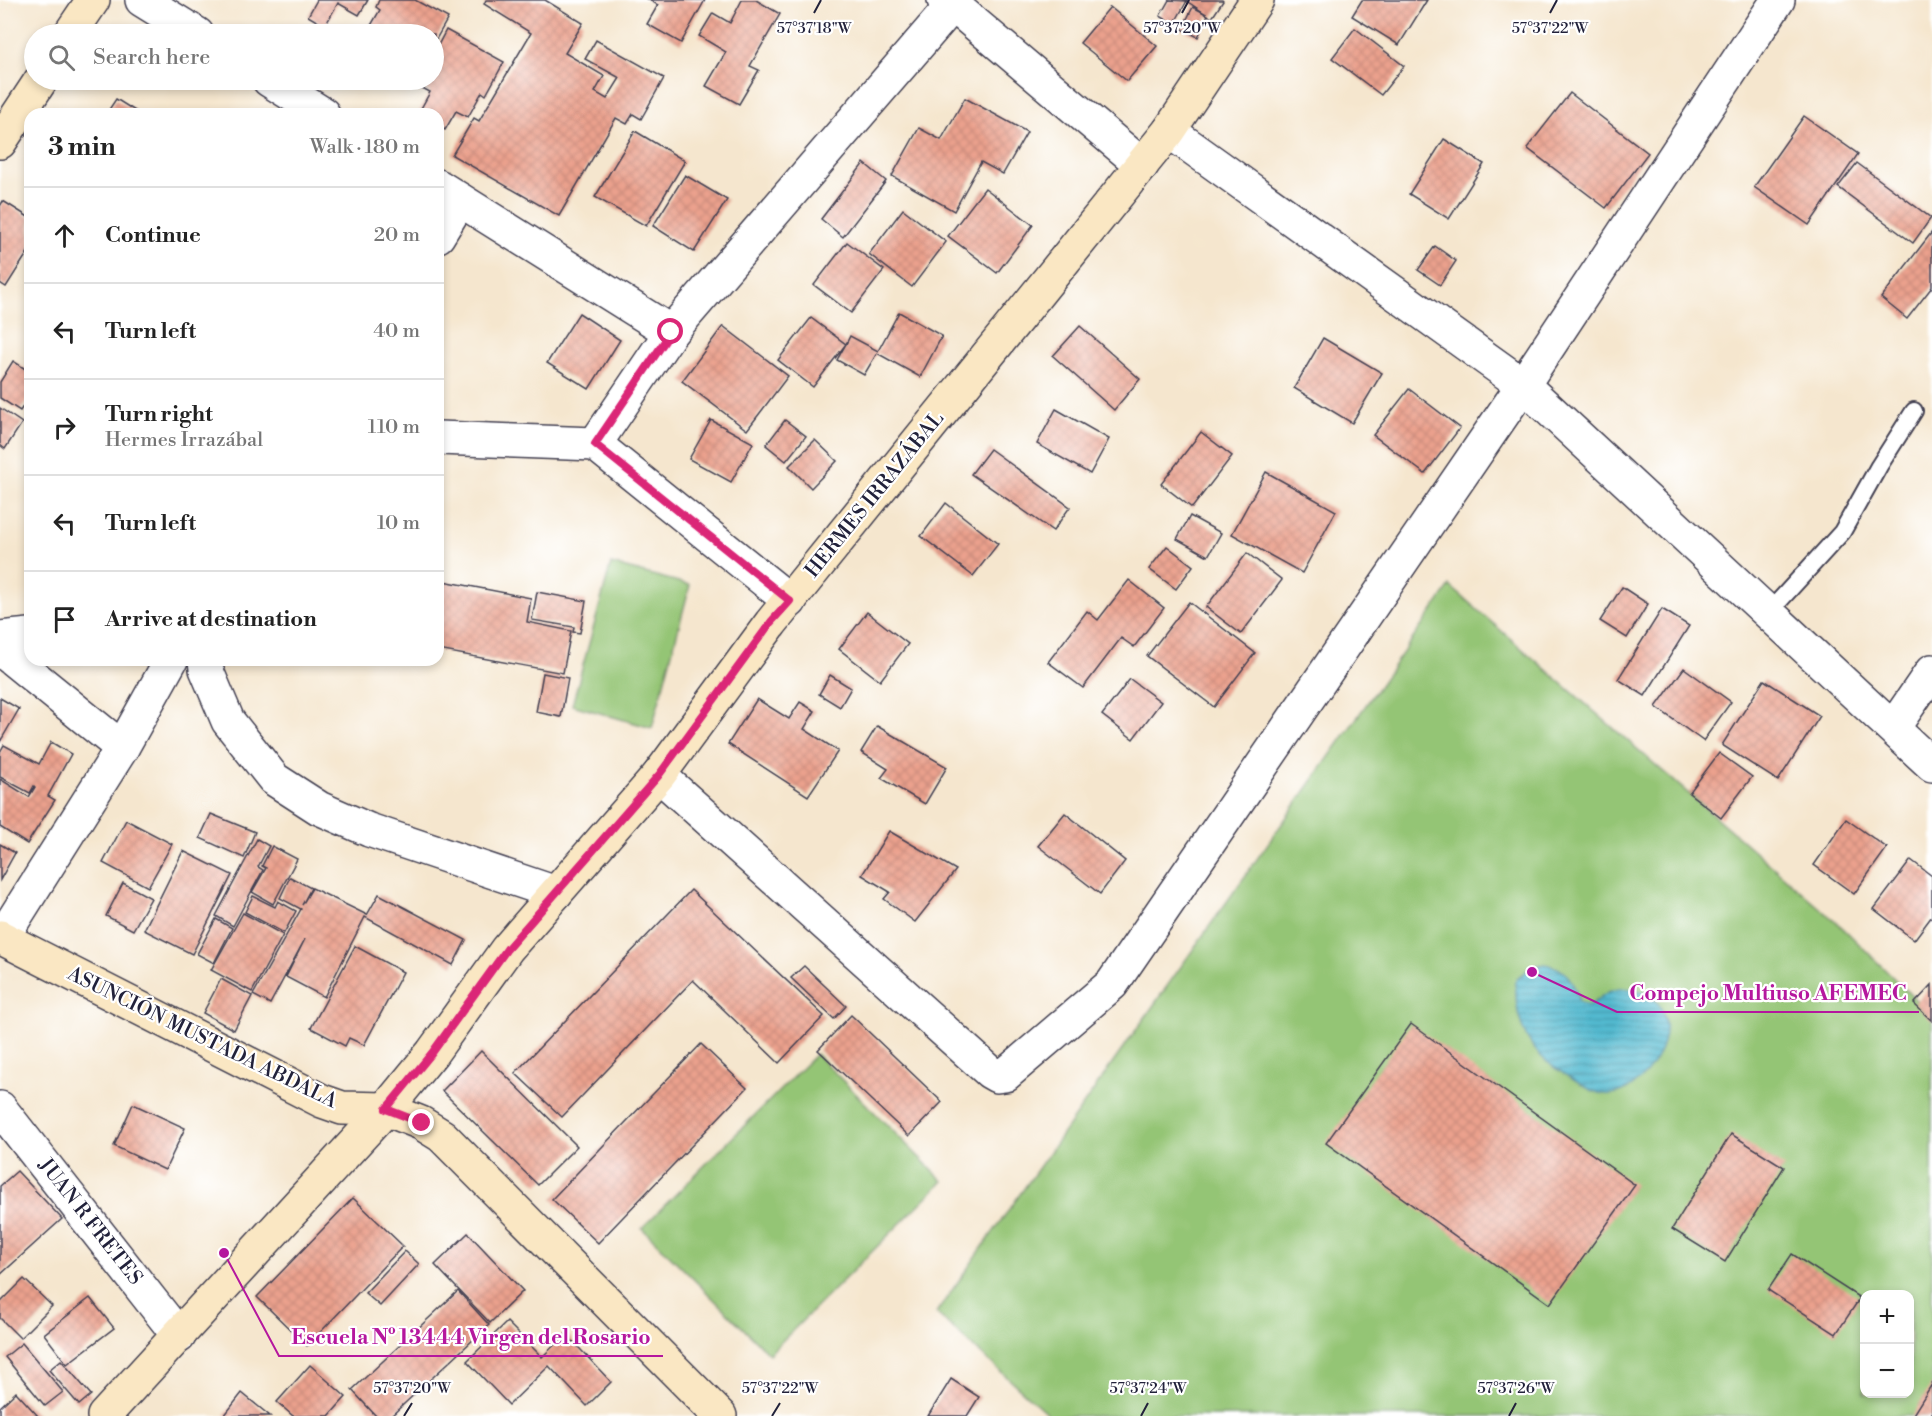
<!DOCTYPE html>
<html lang="en">
<head>
<meta charset="utf-8">
<style>
	body { margin:0; font-family:"Libre Bodoni",serif; background:#f6f6f6; color:#222 }
	.controls { position:absolute; right:18px; bottom:18px; display:grid; overflow:hidden; border-radius:12px; box-shadow:0 3px 9px #0003 }
	.controls button { width:54px; height:54px; display:grid; place-items:center; padding:0; border:0; border-bottom:2px solid #e0e0e0; background:#fff; color:#222; font:30px sans-serif }
	.stop { position:absolute; width:18px; height:18px; margin:-14px; border:4px solid #db2777; border-radius:50%; background:#fff }
	.stop.end { background:#db2777; border-color:#fff; box-shadow:0 2px 6px #0008 }
	.list { margin:0; padding:0; list-style:none }
	h2 { display:flex; justify-content:space-between; align-items:center; height:78px; margin:0; padding:0 24px; font-size:26px }
	h2 small { font-size:20px; font-weight:400; color:#767676 }
	.list li { display:grid; grid-template-columns:39px 1fr auto; gap:18px; align-items:center; box-sizing:border-box; height:96px; padding:0 24px; border-top:2px solid #e0e0e0 }
	.list b { display:block; font-size:22px; white-space:nowrap }
	.list p { margin:0; font-size:20px; white-space:nowrap; color:#767676 }
	.list em { font-size:20px; font-style:normal; color:#767676 }
	.icon { flex:none; width:33px; height:33px; fill:none; stroke:currentColor; stroke-width:2; stroke-linecap:round; stroke-linejoin:round }
	.map { position:relative; flex:none; width:1932px; height:1416px; overflow:hidden }
	.search { position:absolute; background:#fff; box-shadow:0 3px 9px #0003; left:24px; top:24px; width:420px; height:66px; display:flex; align-items:center; gap:15px; box-sizing:border-box; padding:0 21px; border-radius:33px; color:#767676; font-size:22px }
	.panel { position:absolute; background:#fff; box-shadow:0 3px 9px #0003; left:24px; top:108px; width:420px; height:558px; border-radius:18px }
	.map>svg:first-child { display:block }
	.pitch { fill:#94c575; stroke:#5b7458; stroke-width:1.5; fill-rule:evenodd }
	.water { fill:url(#water-rules); stroke:#3a6e86; stroke-width:1.5 }
	.building { fill:url(#building-cross-hatch) }
	.lines { fill:none; stroke-linecap:round; stroke-linejoin:round }
	.lane-casing { stroke:#423f51; stroke-width:20 }
	.street-casing { stroke:#423f51; stroke-width:36 }
	.secondary-casing { stroke:#423f51; stroke-width:36 }
	.lane { stroke:#fff; stroke-width:16 }
	.street { stroke:#fff; stroke-width:33 }
	.secondary { stroke:#fae7c3; stroke-width:33 }
	.route { stroke:#db2777; stroke-width:8 }
	.ticks { fill:none; stroke:#22223b; stroke-width:2 }
	.labels { text-anchor:middle; dominant-baseline:central; stroke-width:4.5; stroke-linejoin:round; paint-order:stroke }
	.street-label { font-size:20px; fill:#22223b; stroke:#fff }
	.ticks-label { font-size:15px; text-anchor:middle; fill:#22223b; stroke:#fff; stroke-width:4.5; stroke-linejoin:round; paint-order:stroke }
	.leader { fill:none; stroke:#b5179e; stroke-width:2 }
	.callout-dot { fill:#b5179e; stroke:#fff; stroke-width:2 }
	.callout-label { font-size:21px; text-anchor:middle; font-weight:bold; fill:#b5179e; stroke:#fff; stroke-width:4.5; stroke-linejoin:round; paint-order:stroke }
</style>
</head>
<body>
<div class="map">
<svg width="1932" height="1416" viewBox="0 0 1932 1416">
	<defs>
		<pattern id="water-rules" width="6" height="5" patternUnits="userSpaceOnUse" patternTransform="scale(1.5)"><rect width="6" height="5" fill="#52bad0"/><path d="M0 2.5h6" fill="none" stroke="#4497aa"/></pattern>
		<pattern id="building-cross-hatch" width="8" height="8" patternUnits="userSpaceOnUse" patternTransform="scale(1.5)"><rect width="8" height="8" fill="#eba18d"/><path d="M0 0l8 8M0 8l8-8" fill="none" stroke="#c98a7b"/></pattern>
	</defs>
	<rect width="100%" height="100%" fill="#fff"/>
	<filter id="ink" filterUnits="userSpaceOnUse"><feTurbulence type="fractalNoise" baseFrequency=".0167" numOctaves="2"/><feDisplacementMap in="SourceGraphic" scale="12" xChannelSelector="R" yChannelSelector="G"/><feConvolveMatrix kernelMatrix="1 2 1 2 8 2 1 2 1" color-interpolation-filters="sRGB"/></filter>
	<filter id="wash" filterUnits="userSpaceOnUse"><feTurbulence type="fractalNoise" baseFrequency=".008" numOctaves="4" result="noise"/><feDisplacementMap in="SourceGraphic" scale="24" xChannelSelector="R" yChannelSelector="G"/><feGaussianBlur stdDeviation="1.35" result="paint"/><feColorMatrix in="noise" values="0 0 0 0 0 0 0 0 0 0 0 0 0 0 0 0 0 1.4 0 .05"/><feComposite in="paint" operator="in"/></filter>
	<g filter="url(#wash)">
		<rect width="100%" height="100%" fill="#f5e6ce"/>
		<!-- pitch -->
		<g class="pitch">
			<path d="M611,564L690,585L652,728L572,705Z"/>
			<path d="M1450,586L1843,928L1932,1016V1416H1050L936,1313ZM1864,1294H1910V1394H1864Z"/>
			<path d="M816,1054L943,1181L769,1354L642,1228Z"/>
		</g>
		<!-- water -->
		<path class="water" d="M1545,964C1567,968 1574,981 1579,1002L1589,1006C1597,1001 1602,994 1611,991C1622,987 1632,988 1642,992C1696,1014 1645,1105 1599,1093C1587,1090 1566,1075 1555,1068C1525,1047 1514,1015 1516,980L1531,967Z"/>
		<g id="blocks">
			<!-- building -->
			<g class="building">
				<path d="M317,0H368L359,15L338,3L325,26L308,16Z"/>
				<path d="M379,0H415L448,18L435,41L434,40V34H366L380,10L376,7Z"/>
				<path d="M486,0H545L583,23L565,53L604,76L595,92L607,99L620,78L585,59L596,40L664,78L641,119L633,114L627,124L616,118L559,216L452,155L474,118L479,121L531,33L484,4Z"/>
				<path d="M649,0H705L681,43L647,24L658,5Z"/>
				<path d="M742,0H756L780,14L750,66L759,70L739,104L706,86L726,52L699,36L713,13L730,23Z"/>
				<path d="M1169,0L1187,1L1174,24L1160,16Z"/>
				<path d="M1185,0H1222L1223,1L1212,18Z"/>
				<path d="M1362,0H1427L1399,45L1352,16Z"/>
				<path d="M1110,7L1157,46L1127,81L1080,43Z"/>
				<path d="M1193,7L1208,15L1198,37L1182,29Z"/>
				<path d="M1355,28L1404,66L1381,95L1332,58Z"/>
				<path d="M446,30L504,62L486,95L482,92L468,117L456,111L445,130L438,126V114H418L430,92L407,80H434V53Z"/>
				<path d="M1570,93L1648,153L1606,208L1527,148Z"/>
				<path d="M965,98L1027,132L1003,174L981,162L954,211L892,176L919,128L941,140Z"/>
				<path d="M116,99L140,114H106Z"/>
				<path d="M1804,116L1858,154L1809,225L1754,187Z"/>
				<path d="M635,131L685,161L646,226L595,197Z"/>
				<path d="M1444,139L1484,164L1449,219L1409,194Z"/>
				<path d="M864,163L886,181L843,237L821,219Z"/>
				<path d="M1857,163L1931,218L1913,243L1838,187Z"/>
				<path d="M685,175L727,200L694,252L653,226Z"/>
				<path d="M985,188L1033,225L997,273L948,236Z"/>
				<path d="M3,201L30,218V249L6,287L0,283V206Z"/>
				<path d="M903,209L946,242L912,287L869,254Z"/>
				<path d="M1932,232V287L1907,319L1881,298Z"/>
				<path d="M847,242L884,270L851,313L814,285Z"/>
				<path d="M1435,246L1456,261L1440,285L1418,270Z"/>
				<path d="M899,312L942,336L920,377L877,353L864,375L837,360L846,344L813,387L778,360L811,318L846,344L850,336L878,351Z"/>
				<path d="M579,313L620,340L589,389L547,363Z"/>
				<path d="M723,326L788,376L747,430L682,381Z"/>
				<path d="M1080,326L1140,379L1114,410L1053,356Z"/>
				<path d="M1323,338L1382,373L1352,423L1294,388Z"/>
				<path d="M13,361L30,372V396L20,411L0,398V382Z"/>
				<path d="M1409,389L1460,428L1425,474L1373,435Z"/>
				<path d="M0,408L22,423L5,449L0,445Z"/>
				<path d="M1056,409L1109,439L1090,474L1037,444Z"/>
				<path d="M711,420L753,443L731,482L689,459Z"/>
				<path d="M785,420L806,436L786,461L766,445Z"/>
				<path d="M1201,432L1232,456L1192,508L1161,484Z"/>
				<path d="M815,440L837,461L811,488L789,466Z"/>
				<path d="M990,449L1070,507L1053,531L971,474Z"/>
				<path d="M1266,472L1336,511L1302,573L1232,534Z"/>
				<path d="M946,503L998,544L973,576L921,536Z"/>
				<path d="M1190,516L1221,533L1208,556L1177,539Z"/>
				<path d="M1167,546L1193,566L1176,589L1149,569Z"/>
				<path d="M1247,553L1282,580L1241,634L1206,607Z"/>
				<path d="M438,580L531,598L527,622L571,631L563,673L438,650Z"/>
				<path d="M1129,580L1164,608L1134,647L1121,638L1083,688L1048,662L1087,611L1098,620Z"/>
				<path d="M1622,587L1648,604L1627,638L1600,621Z"/>
				<path d="M537,592L586,601L580,633L573,632L574,627L532,620Z"/>
				<path d="M1189,602L1255,653L1214,707L1147,656Z"/>
				<path d="M1662,609L1689,626L1645,696L1618,679Z"/>
				<path d="M867,612L908,644L880,681L839,649Z"/>
				<path d="M1684,668L1731,702L1703,741L1656,707Z"/>
				<path d="M543,673L568,678L561,717L536,712Z"/>
				<path d="M830,675L851,688L840,707L819,694Z"/>
				<path d="M1130,679L1161,702L1133,739L1102,715Z"/>
				<path d="M1764,680L1820,716L1778,781L1722,745Z"/>
				<path d="M0,698L19,709L0,742Z"/>
				<path d="M757,699L789,719L800,702L815,711L804,729L838,751L808,796L728,744Z"/>
				<path d="M877,726L947,767L925,804L881,778L888,769L861,752Z"/>
				<path d="M51,742L71,754L48,796L55,800L27,844L0,827V779L29,797L35,787L34,786L30,793L0,777V752L4,745L39,764Z"/>
				<path d="M1719,753L1752,777L1721,818L1689,793Z"/>
				<path d="M1065,813L1125,861L1100,894L1038,846Z"/>
				<path d="M211,814L255,832L244,858L200,838Z"/>
				<path d="M1846,819L1887,848L1854,894L1814,865Z"/>
				<path d="M126,820L172,844L148,887L103,863Z"/>
				<path d="M889,831L956,870L915,922L884,899L890,892L862,875Z"/>
				<path d="M257,839L269,846L258,867L263,870L233,926L216,916Z"/>
				<path d="M0,844L15,853L0,880Z"/>
				<path d="M272,846L297,859L273,904L252,892L266,868L262,866Z"/>
				<path d="M183,851L232,875L192,954L144,930Z"/>
				<path d="M1911,860L1932,876V916L1914,940L1874,909Z"/>
				<path d="M290,877L311,888L302,905L312,888L367,915L379,894L466,940L453,965L365,917L324,997L286,977L305,939L270,1004L253,995L301,909L280,898Z"/>
				<path d="M123,883L151,898L133,930L106,916Z"/>
				<path d="M691,890L824,1016L779,1063L693,980L562,1117L515,1073Z"/>
				<path d="M253,896L275,907L278,901L296,911L284,933L245,912Z"/>
				<path d="M243,913L283,935L252,992L211,970Z"/>
				<path d="M216,919L232,928L214,963L197,954Z"/>
				<path d="M355,946L403,972L364,1045L349,1038L345,1046L311,1028Z"/>
				<path d="M804,966L846,1006L834,1019L791,978Z"/>
				<path d="M221,979L252,996L234,1030L203,1013Z"/>
				<path d="M1932,985V1021L1914,1004Z"/>
				<path d="M851,1015L942,1102L909,1136L818,1050Z"/>
				<path d="M1411,1024L1635,1185L1550,1304L1326,1143Z"/>
				<path d="M701,1044L747,1088L598,1243L552,1199Z"/>
				<path d="M481,1051L577,1146L538,1185L442,1091Z"/>
				<path d="M133,1104L185,1128L165,1170L114,1146Z"/>
				<path d="M1731,1134L1784,1167L1725,1262L1672,1229Z"/>
				<path d="M17,1171L62,1219L0,1275V1186Z"/>
				<path d="M353,1198L403,1246L307,1346L257,1297Z"/>
				<path d="M468,1233L523,1291L490,1323L435,1265Z"/>
				<path d="M405,1251L419,1264L380,1306L365,1293Z"/>
				<path d="M1792,1254L1860,1298L1836,1334L1768,1290Z"/>
				<path d="M24,1279L52,1306L20,1338L0,1318V1303Z"/>
				<path d="M458,1291L489,1325L391,1416H376L352,1390Z"/>
				<path d="M90,1298L114,1328L67,1364L44,1334Z"/>
				<path d="M507,1322L542,1357L566,1334L611,1382L587,1406L549,1366L509,1405L467,1361Z"/>
				<path d="M22,1343L63,1392L45,1406L5,1357Z"/>
				<path d="M61,1360L91,1395L79,1405L49,1370Z"/>
				<path d="M310,1365L346,1397L329,1416H293L277,1402Z"/>
				<path d="M951,1379L979,1397L967,1416H928Z"/>
				<path d="M1932,1384V1416H1912Z"/>
				<path d="M16,1392L38,1416H0V1407Z"/>
				<path d="M242,1393L270,1416H224Z"/>
			</g>
		</g>
	</g>
	<g filter="url(#ink)">
		<use href="#blocks" fill-opacity="0" stroke="#423f51" stroke-width="1.5"/>
		<g class="lines">
			<defs>
				<path id="lane" d="M1769,612L1842,532L1879,466L1914,411"/>
				<g id="street">
					<path d="M142,0L197,34"/>
					<path d="M944,0L953,5L1142,165"/>
					<path d="M269,80L323,114"/>
					<path d="M1169,131L1523,385L1932,765"/>
					<path d="M438,186L671,332"/>
					<path d="M438,236L460,200"/>
					<path d="M438,438L595,444L790,601"/>
					<path d="M595,444L671,332L957,0"/>
					<path d="M0,638L30,635"/>
					<path d="M0,649L122,748"/>
					<path d="M205,660L206,669L228,721L274,779L319,808L369,830L556,893"/>
					<path d="M1893,728L1932,671"/>
					<path d="M659,775L990,1072L997,1076L1005,1075L1112,984L1523,385L1778,0"/>
					<path d="M2,938L122,748L171,660"/>
					<path d="M0,1108L179,1336"/>
				</g>
				<g id="secondary">
					<path d="M70,34L93,0"/>
					<path d="M0,142L41,80"/>
					<path d="M0,937L322,1101L342,1108L386,1109L421,1123L442,1136L720,1416"/>
					<path d="M104,1416L386,1109L432,1053L507,949L659,775L771,623L1169,131L1257,0"/>
				</g>
			</defs>
			<!-- lane casing -->
			<use href="#lane" class="lane-casing"/>
			<!-- street casing -->
			<use href="#street" class="street-casing"/>
			<!-- secondary casing -->
			<use href="#secondary" class="secondary-casing"/>
			<!-- lane -->
			<use href="#lane" class="lane"/>
			<!-- street -->
			<use href="#street" class="street"/>
			<!-- secondary -->
			<use href="#secondary" class="secondary"/>
		</g>
	</g>
	<g class="lines" filter="url(#ink)">
		<!-- route -->
		<path class="route" d="M422,1123L386,1109L432,1053L507,949L659,775L771,622L790,601L595,444L671,332"/>
	</g>
	<!-- ticks -->
	<path class="ticks" d="M814,13L821,0M1182,13L1189,0M1550,13L1557,0M404,1416L412,1403M772,1416L780,1403M1141,1416L1148,1403M1509,1416L1516,1403"/>
	<g class="labels">
		<!-- street labels -->
		<g class="street-label">
			<text transform="translate(875 495) rotate(-51)">HERMES IRRAZÁBAL</text>
			<text transform="translate(202 1038) rotate(26)">ASUNCIÓN MUSTADA ABDALA</text>
			<text transform="translate(90 1222) rotate(52)">JUAN R FRETES</text>
		</g>
	</g>
	<g class="ticks-label">
		<text x="814" y="33">57°37'18"W</text>
		<text x="1182" y="33">57°37'20"W</text>
		<text x="1550" y="33">57°37'22"W</text>
		<text x="412" y="1393">57°37'20"W</text>
		<text x="780" y="1393">57°37'22"W</text>
		<text x="1148" y="1393">57°37'24"W</text>
		<text x="1516" y="1393">57°37'26"W</text>
	</g>
	<!-- callouts -->
	<path class="leader" d="M1532 972L1617 1012H1919M224 1253L279 1356H663"/>
	<g class="callout-dot">
		<circle cx="1532" cy="972" r="6"/>
		<circle cx="224" cy="1253" r="6"/>
	</g>
	<g class="callout-label">
		<text x="1768" y="1000">Compejo Multiuso AFEMEC</text>
		<text x="471" y="1344">Escuela Nº 13444 Virgen del Rosario</text>
	</g>
</svg>
<div class="controls">
<button>+</button>
<button>−</button>
</div>
<div class="stop" style="left:671px;top:332px"></div>
<div class="stop end" style="left:422px;top:1123px"></div>
<div class="search"><svg class="icon" aria-label="search" viewBox="0 0 24 24"><circle cx="10" cy="10" r="6"/><path d="M15 15l6 6"/></svg>Search here</div>
<section class="panel">
<h2>3 min<small>Walk · 180 m</small></h2>
<ul class="list">
<li><svg class="icon" aria-label="ahead" viewBox="0 0 24 24"><path d="M12 20V5M6 11l6-6 6 6"/></svg><div><b>Continue</b></div><em>20 m</em></li>
<li><svg class="icon" aria-label="left" viewBox="0 0 24 24"><path d="M17 20v-9H6M10 6l-5 5 5 5"/></svg><div><b>Turn left</b></div><em>40 m</em></li>
<li><svg class="icon" aria-label="right" viewBox="0 0 24 24"><path d="M7 20v-9h11M14 6l5 5-5 5"/></svg><div><b>Turn right</b><p>Hermes Irrazábal</p></div><em>110 m</em></li>
<li><svg class="icon" aria-label="left" viewBox="0 0 24 24"><path d="M17 20v-9H6M10 6l-5 5 5 5"/></svg><div><b>Turn left</b></div><em>10 m</em></li>
<li><svg class="icon" aria-label="arrive" viewBox="0 0 24 24"><path d="M6 21V4h12l-3 4 3 4H6"/></svg><div><b>Arrive at destination</b></div></li>
</ul>
</section>
</div>
</body>
</html>
